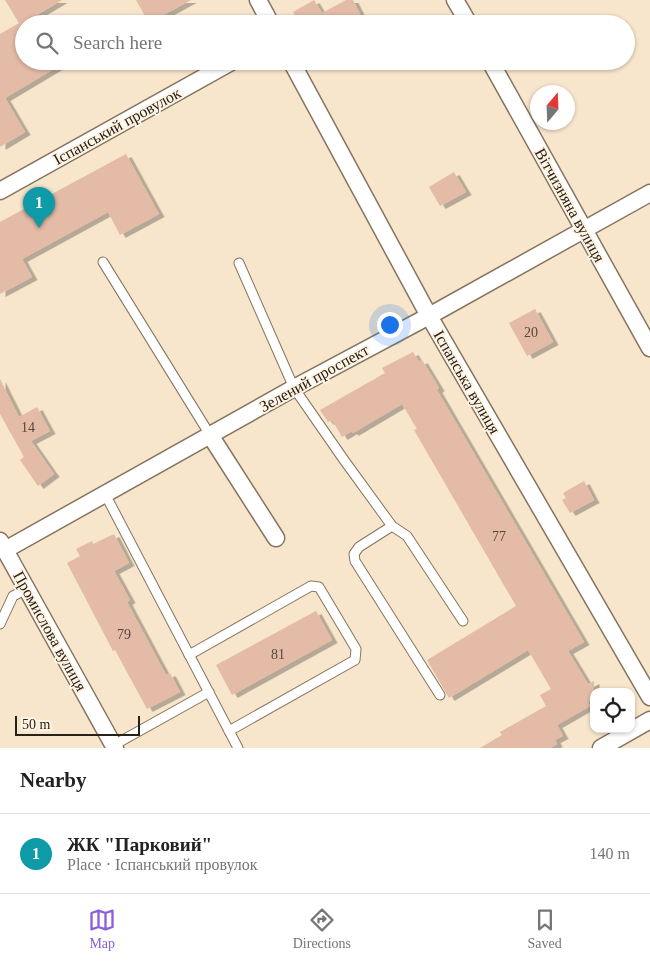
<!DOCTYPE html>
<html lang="en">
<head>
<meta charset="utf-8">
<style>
	body { margin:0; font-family:"Times New Roman",serif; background:#f6f6f6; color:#222 }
	.controls { position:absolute; right:15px; bottom:15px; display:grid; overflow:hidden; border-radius:10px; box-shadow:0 1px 4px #0004 }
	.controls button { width:45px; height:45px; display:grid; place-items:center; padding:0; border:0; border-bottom:1px solid #e0e0e0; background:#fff; color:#222; font:25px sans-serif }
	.compass { position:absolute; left:530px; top:85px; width:45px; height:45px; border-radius:50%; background:#fff; box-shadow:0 1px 4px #0004; rotate:19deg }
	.scale { position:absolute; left:15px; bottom:12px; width:125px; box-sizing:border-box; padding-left:5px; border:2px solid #282118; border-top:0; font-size:14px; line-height:18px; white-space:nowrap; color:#282118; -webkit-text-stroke:4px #fff4e4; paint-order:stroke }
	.you { position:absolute; left:389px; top:324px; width:18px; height:18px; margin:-12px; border:4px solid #fff; border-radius:50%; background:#1a73e8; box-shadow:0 0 0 8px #1a73e833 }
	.badge { display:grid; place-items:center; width:32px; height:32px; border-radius:50%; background:#8a5fd9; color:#fff; font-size:16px; font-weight:700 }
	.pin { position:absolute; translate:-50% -41px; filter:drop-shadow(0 1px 2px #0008) }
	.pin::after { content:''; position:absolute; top:26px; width:18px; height:15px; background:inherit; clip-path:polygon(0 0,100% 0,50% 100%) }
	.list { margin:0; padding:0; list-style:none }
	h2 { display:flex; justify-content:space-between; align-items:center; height:65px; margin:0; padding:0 20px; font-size:21px }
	h2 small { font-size:16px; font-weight:400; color:#767676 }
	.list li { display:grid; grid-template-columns:32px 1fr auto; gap:15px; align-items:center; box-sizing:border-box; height:80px; padding:0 20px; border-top:1px solid #e0e0e0 }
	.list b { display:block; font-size:19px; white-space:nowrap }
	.list p { margin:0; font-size:16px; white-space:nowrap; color:#767676 }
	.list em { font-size:16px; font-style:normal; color:#767676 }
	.icon { flex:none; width:28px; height:28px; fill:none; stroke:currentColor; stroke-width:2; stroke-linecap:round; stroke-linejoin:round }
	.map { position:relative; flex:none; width:650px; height:748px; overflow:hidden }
	.search { position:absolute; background:#fff; box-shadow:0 1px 4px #0004; left:15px; right:15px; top:15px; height:55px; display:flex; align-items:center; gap:12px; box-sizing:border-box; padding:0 18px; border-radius:28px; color:#767676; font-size:19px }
	.sheet { height:145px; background:#fff }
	nav { display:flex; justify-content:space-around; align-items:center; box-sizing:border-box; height:70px; border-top:1px solid #e0e0e0; background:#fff; font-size:14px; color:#767676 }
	nav a { display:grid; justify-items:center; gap:2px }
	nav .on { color:#8a5fd9 }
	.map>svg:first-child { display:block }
	.building { fill:#e3bba7; filter:url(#shadow) }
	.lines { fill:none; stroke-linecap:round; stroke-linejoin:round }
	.lane-casing { stroke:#85755e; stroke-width:11 }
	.street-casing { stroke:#85755e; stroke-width:19 }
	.lane { stroke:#fff; stroke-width:9 }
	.street { stroke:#fff; stroke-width:16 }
	.labels { text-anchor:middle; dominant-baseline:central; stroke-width:4; stroke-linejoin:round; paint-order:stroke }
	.number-label { font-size:14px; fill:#57483c }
	.street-label { font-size:16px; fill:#282118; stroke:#fff4e4 }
</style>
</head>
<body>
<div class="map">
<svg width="650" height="748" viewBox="0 0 650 748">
	<defs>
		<filter id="shadow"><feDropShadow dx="5.5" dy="3" stdDeviation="0" flood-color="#0004"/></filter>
	</defs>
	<rect width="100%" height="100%" fill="#f7e5cc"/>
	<!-- building -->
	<g class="building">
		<path d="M5,0H62L35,16L39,24H24V61H67L5,98L25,132L0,147V34L19,23Z"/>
		<path d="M136,0H191L149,23Z"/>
		<path d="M314,0L322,13L346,0H353L361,16L347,24H300L293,12Z"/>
		<path d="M126,154L159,214L120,235L108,212L22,259L32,277L0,294V222Z"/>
		<path d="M454,172L466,192L440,206L429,187Z"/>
		<path d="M535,309L553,342L527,356L509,323Z"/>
		<path d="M413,352L419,362L422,360L439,388L437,390L584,642L568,651L588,684L594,681V698L588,702L590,706L557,725L563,736L555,740L557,744L550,748H480L502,735L500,732L546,706L540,695L551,689L528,650L449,698L427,660L516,606L414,430L417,429L402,404L353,433L352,431L342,437L332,420L328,422L320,410L385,373L382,368Z"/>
		<path d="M0,379L19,417L37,407L50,431L31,441L54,474L38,486L20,460L24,457L0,414Z"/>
		<path d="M584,481L594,500L570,513L562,500L566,498L563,493Z"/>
		<path d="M114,534L129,563L114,571L130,600L127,602L166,675L170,673L180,692L147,709L115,650L113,651L67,563L80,556L76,549L92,541L93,544Z"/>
		<path d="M316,611L332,640L232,695L216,665Z"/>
	</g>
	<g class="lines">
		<defs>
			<g id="lane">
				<path d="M103,262L210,435"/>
				<path d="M239,263L294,388L344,460L392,526L407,536L463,621"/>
				<path d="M105,494L238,748"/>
				<path d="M392,526L359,547L354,554L355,561L440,695"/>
				<path d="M0,624L13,596L27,589"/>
				<path d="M189,655L311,586L319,587L356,649L355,660L229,731"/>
				<path d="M114,745L209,692"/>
			</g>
			<g id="street">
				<path d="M258,0L271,24"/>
				<path d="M455,0L469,24"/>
				<path d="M291,61L429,316L650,697"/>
				<path d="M490,61L650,348"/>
				<path d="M0,191L233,61"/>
				<path d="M210,435L276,538"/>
				<path d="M0,541L115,748"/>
				<path d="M5,550L294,388L429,316L650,193"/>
				<path d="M601,748L650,720"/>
			</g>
		</defs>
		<!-- lane casing -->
		<use href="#lane" class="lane-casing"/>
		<!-- street casing -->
		<use href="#street" class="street-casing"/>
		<!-- lane -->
		<use href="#lane" class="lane"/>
		<!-- street -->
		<use href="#street" class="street"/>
	</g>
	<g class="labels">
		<!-- number labels -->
		<g class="number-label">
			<text x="531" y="332">20</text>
			<text x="28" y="427">14</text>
			<text x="499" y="536">77</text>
			<text x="124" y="634">79</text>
			<text x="278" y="654">81</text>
		</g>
		<!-- street labels -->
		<g class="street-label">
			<text transform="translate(117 126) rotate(-29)">Іспанський провулок</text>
			<text transform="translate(570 205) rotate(61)">Вітчизняна вулиця</text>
			<text transform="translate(314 378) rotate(-29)">Зелений проспект</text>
			<text transform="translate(467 382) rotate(60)">Іспанська вулиця</text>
			<text transform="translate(50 631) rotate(61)">Промислова вулиця</text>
		</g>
	</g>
</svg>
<div class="controls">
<button><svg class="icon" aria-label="locate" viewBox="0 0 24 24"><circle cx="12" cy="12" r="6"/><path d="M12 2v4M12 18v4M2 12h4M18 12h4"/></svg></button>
</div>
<svg class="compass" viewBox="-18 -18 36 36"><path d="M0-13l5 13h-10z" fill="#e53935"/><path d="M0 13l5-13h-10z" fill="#767676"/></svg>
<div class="scale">50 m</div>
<div class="you"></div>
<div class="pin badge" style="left:39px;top:228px;background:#0f9aa8">1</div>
<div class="search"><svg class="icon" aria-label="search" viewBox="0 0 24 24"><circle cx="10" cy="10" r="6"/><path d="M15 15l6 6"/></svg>Search here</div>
</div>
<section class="sheet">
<h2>Nearby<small></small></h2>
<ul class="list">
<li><span class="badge" style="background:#0f9aa8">1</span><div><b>ЖК &quot;Парковий&quot;</b><p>Place · Іспанський провулок</p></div><em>140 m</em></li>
</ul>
</section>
<nav>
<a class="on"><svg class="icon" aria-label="map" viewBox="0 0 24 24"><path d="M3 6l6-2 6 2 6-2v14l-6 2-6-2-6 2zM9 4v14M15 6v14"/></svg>Map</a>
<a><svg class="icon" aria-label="directions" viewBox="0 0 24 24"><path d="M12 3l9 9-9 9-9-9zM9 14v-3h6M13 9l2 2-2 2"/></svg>Directions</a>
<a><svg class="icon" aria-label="saved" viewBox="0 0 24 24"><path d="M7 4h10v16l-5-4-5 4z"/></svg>Saved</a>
</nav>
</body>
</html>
